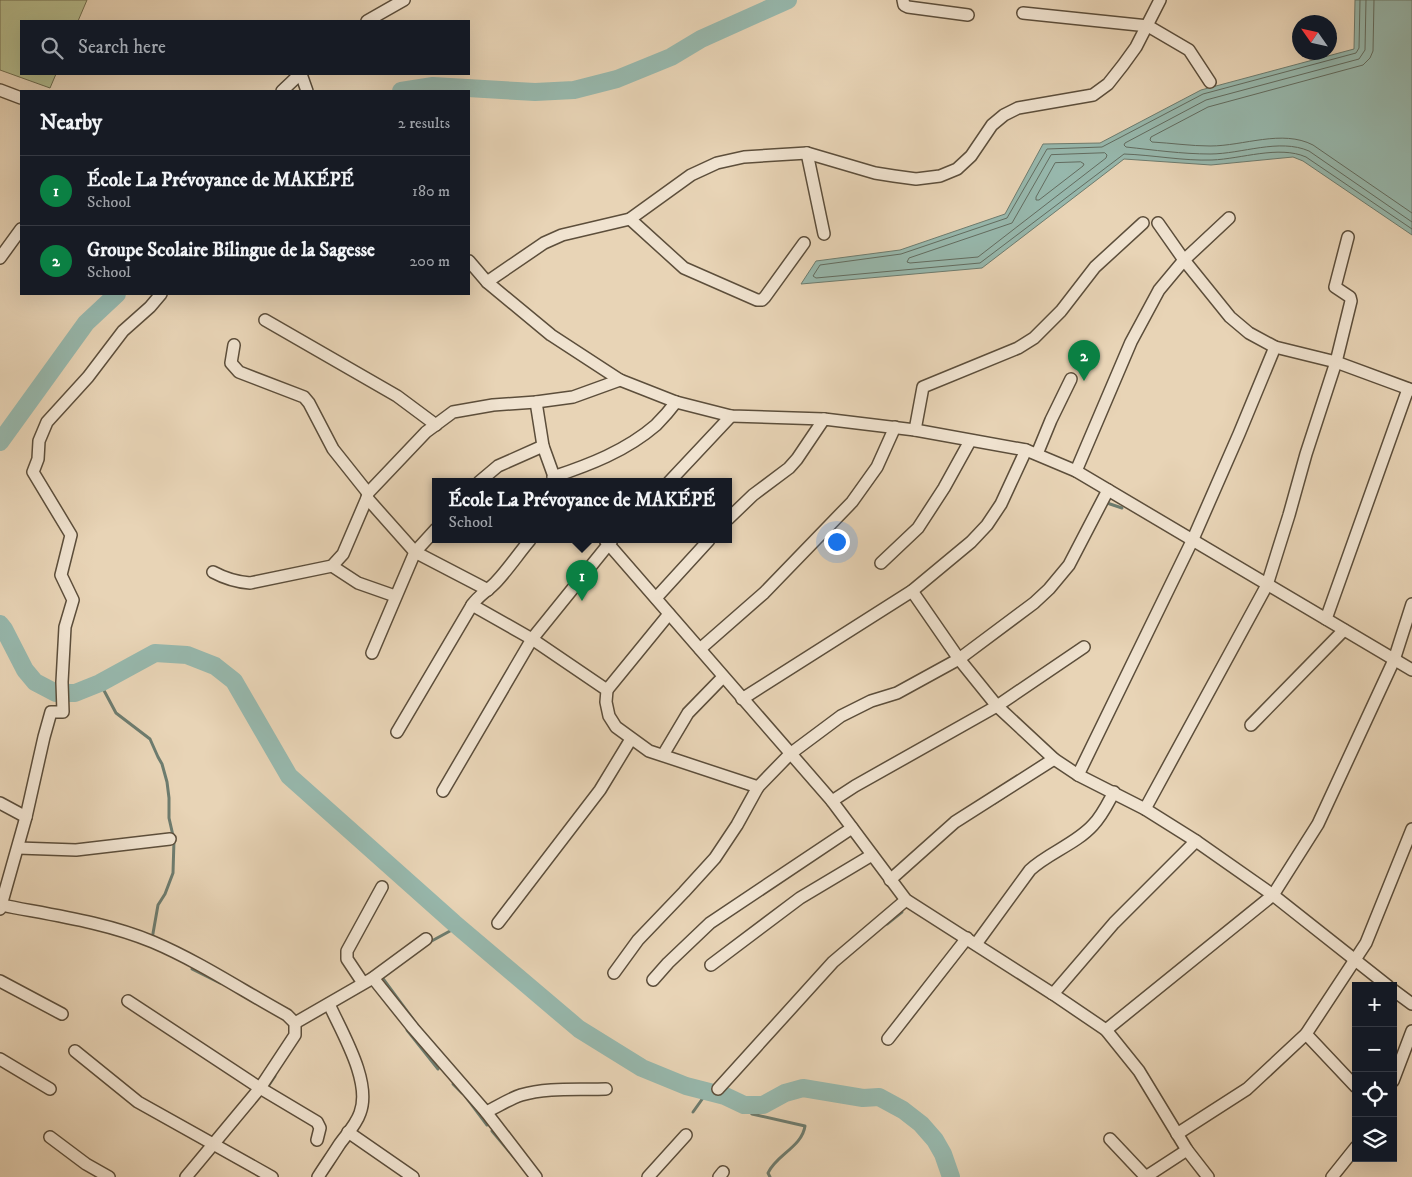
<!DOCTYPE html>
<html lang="en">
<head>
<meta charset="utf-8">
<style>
	body { margin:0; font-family:"IM FELL DW Pica",serif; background:#242831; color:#f1f3f6 }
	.controls { position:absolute; right:15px; bottom:15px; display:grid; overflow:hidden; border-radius:0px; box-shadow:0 5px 20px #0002 }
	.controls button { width:45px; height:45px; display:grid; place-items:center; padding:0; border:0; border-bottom:1px solid #363941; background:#171b24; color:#f1f3f6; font:25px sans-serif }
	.compass { position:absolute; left:1292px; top:15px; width:45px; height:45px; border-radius:50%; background:#171b24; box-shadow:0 5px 20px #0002; rotate:304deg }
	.you { position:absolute; left:836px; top:541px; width:18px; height:18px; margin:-12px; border:4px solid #fff; border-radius:50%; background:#1a73e8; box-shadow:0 0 0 8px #1a73e833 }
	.badge { display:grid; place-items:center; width:32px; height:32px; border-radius:50%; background:#0b8043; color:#fff; font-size:16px; font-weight:700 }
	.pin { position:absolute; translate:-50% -41px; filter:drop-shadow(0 1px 2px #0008) }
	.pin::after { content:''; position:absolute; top:26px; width:18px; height:15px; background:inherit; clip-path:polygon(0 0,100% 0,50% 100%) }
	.popup { position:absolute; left:432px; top:478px; width:300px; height:65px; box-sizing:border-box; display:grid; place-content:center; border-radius:0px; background:#171b24; filter:drop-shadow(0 1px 4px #0005); font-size:16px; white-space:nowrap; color:#9ea1a6 }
	.popup b { font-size:19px; color:#f1f3f6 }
	.popup::after { content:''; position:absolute; left:50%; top:100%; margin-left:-10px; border:10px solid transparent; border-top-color:#171b24 }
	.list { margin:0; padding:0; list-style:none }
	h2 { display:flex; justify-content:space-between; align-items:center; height:65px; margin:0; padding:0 20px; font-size:21px }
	h2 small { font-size:16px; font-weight:400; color:#9ea1a6 }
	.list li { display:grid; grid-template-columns:32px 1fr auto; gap:15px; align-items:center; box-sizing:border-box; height:70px; padding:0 20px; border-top:1px solid #363941 }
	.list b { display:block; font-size:19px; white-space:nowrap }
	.list p { margin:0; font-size:16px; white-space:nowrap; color:#9ea1a6 }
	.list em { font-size:16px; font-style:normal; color:#9ea1a6 }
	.icon { flex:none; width:28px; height:28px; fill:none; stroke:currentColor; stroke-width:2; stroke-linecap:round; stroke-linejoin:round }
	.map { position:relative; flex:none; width:1412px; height:1177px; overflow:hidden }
	.search { position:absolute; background:#171b24; box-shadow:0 5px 20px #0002; left:20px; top:20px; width:450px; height:55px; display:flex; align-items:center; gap:12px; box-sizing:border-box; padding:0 18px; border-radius:0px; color:#9ea1a6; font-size:19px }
	.panel { position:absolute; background:#171b24; box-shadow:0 5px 20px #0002; left:20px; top:90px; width:450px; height:205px; border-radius:0px }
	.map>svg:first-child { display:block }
	.green { fill:#b6bd8e; stroke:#726f50 }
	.water { fill:#97b8ad; stroke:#6d7c6f }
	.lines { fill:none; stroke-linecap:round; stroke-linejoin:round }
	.shore { stroke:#626c60; stroke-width:1 }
	.stream { stroke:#6d7c6f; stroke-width:3 }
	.river { stroke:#97b8ad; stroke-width:18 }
	.minor-casing { stroke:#5c4e3b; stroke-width:14 }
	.minor { stroke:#f0e3d0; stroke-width:11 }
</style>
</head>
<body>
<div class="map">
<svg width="1412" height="1177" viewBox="0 0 1412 1177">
	<rect width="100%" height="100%" fill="#e8d4b6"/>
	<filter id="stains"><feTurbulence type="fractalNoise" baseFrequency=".004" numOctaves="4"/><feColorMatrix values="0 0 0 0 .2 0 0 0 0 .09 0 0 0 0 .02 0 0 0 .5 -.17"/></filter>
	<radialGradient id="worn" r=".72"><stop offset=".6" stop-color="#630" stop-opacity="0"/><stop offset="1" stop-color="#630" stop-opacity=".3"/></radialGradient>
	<!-- green -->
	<path class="green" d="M0,0H87L78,21H21V74H56L50,88L0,70Z"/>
	<!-- water -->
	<path class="water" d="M1355,0H1412V235L1303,161L1293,157L1211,165L1124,159L982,268L801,284L816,261L900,250L1005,214L1043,144L1100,143L1201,90L1354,49Z"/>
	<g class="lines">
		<!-- shore -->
		<g class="shore">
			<path d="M1360,0L1359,48L1356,53L1203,94L1102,147L1047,149L1007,218L901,254L820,265L813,276L816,278L980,263L1124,154C1153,155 1183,161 1212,160C1241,159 1279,145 1306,157L1412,229"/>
			<path d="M1366,0L1365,50L1359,59L1206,100L1125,143L1124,145L1126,147C1154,150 1182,154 1210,154C1242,154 1279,138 1309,151L1412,222"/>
			<path d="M1374,0L1373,51L1370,58L1363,65L1208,107L1151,137L1150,140L1152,142C1171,143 1191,146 1210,146C1244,146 1282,129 1313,145L1412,213"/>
			<path d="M1105,153L1107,155L1106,158L978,257L910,263L907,262L909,258L1012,223L1051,155Z"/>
			<path d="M1081,162L1084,164L1083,166L1039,200H1036V197L1055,163Z"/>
		</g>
		<!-- stream -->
		<g class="stream">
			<path d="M1104,502L1122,508"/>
			<path d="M100,683L116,713L150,739L158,757L162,764L167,782L169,798V818L174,840L173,873L165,894L158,905L152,939"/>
			<path d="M995,803L1007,795"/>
			<path d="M887,924L902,912"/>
			<path d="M428,943L450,931L454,923"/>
			<path d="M192,969L220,983"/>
			<path d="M381,976L421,1030"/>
			<path d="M407,1030L438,1069"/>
			<path d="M453,1084L462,1093"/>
			<path d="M269,1085L275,1076"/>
			<path d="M466,1097L487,1125"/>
			<path d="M744,1105L752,1114L805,1126C802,1147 776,1155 768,1173L770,1177"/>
			<path d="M693,1112L703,1098L705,1091"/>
			<path d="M492,1131L518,1162"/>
		</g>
		<!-- river -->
		<g class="river">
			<path d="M401,91L433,86L535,92L574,90L617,79L671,57L701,39L788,0"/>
			<path d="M0,442L86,323L117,294"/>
			<path d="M0,624L4,629L25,670L35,682L56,693H75L100,683L155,653L187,655L215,666L234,681L289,776L454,923L579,1029L642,1068L686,1086L725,1096L744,1105H763L785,1093L803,1088L863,1098L879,1097L903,1110L921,1124L935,1140L943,1154L951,1177"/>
		</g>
		<defs>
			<g id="minor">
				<path d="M903,0L904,5L908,7L968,15"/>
				<path d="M1023,13L1148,26L1189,50L1210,82"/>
				<path d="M367,21L404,0"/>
				<path d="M301,74L307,91"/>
				<path d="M0,90L21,98"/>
				<path d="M282,91L300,74"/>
				<path d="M807,153L824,234"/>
				<path d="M630,219L684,268L757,300H762L765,297L804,243"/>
				<path d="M1158,223L1184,260L1230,317L1249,333L1275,347L1336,362L1412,390"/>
				<path d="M0,258L21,229"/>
				<path d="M469,261L487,282L551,335L620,380L676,402L731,416L824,419L915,430L1026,450L1076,471L1412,670"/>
				<path d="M487,282L544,243L562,235L630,219L691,175L717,163L744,157L807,153L875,173L894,176L916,179L940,176L957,169L971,156L992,125L1004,115L1018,108L1093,95L1108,84L1123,65L1136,47L1160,0"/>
				<path d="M265,320L397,396L436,425"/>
				<path d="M234,345L231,363L239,372L304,397L309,403L333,449L368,493"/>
				<path d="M536,402L543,446L556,482"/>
				<path d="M915,430L923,387L1018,348L1034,338L1061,311L1095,267L1143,223"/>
				<path d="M1037,454L1051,420L1071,379"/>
				<path d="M1076,471L1131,342L1159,290L1184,260L1229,218"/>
				<path d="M553,477C589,465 626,451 656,425C663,418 670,410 676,402"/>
				<path d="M479,482L498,466L543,446"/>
				<path d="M669,482L731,416"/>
				<path d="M367,498L415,552L488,590"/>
				<path d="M728,519L753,495L789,468L797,459L824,419"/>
				<path d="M605,540L832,801L906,900L1053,994L1106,1030L1139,1071L1187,1150L1208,1177"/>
				<path d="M881,563L918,528L944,488L970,441"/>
				<path d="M332,566L358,583L395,596"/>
				<path d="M213,572C226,579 236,582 250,583L332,566L343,554L367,498L368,493L426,432L453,412L493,405L536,402L573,397L620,380"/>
				<path d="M912,591L959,659L997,706L1054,759L1078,775L1145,809L1196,841L1273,895L1388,986"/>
				<path d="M656,598L709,540"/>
				<path d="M472,605L532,639L607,690L606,702L609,716L616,727L649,751L758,787"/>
				<path d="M1326,619L1408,389"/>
				<path d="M700,649L764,593L852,502L877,467L895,427"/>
				<path d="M372,653L415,552L436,529"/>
				<path d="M607,690L669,614"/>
				<path d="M742,699L912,591L971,542L987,525L1001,504L1026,450"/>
				<path d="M1251,725L1344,630"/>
				<path d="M397,732L472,605C479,595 489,590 497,581C509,568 519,553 530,540"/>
				<path d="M663,755L688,713L723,677"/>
				<path d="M1078,775L1193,539L1239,434L1275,347"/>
				<path d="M443,791L532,639L612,540"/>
				<path d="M832,801L855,786L997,706L1084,647"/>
				<path d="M0,803L26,817"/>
				<path d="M1145,809L1267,585L1289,515L1306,454L1336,362L1351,301L1350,297L1335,287L1348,237"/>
				<path d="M18,848L76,850L170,839"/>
				<path d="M890,880L955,822L1054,759"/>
				<path d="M1,905C52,915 105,922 153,942C200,962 243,991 287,1015L295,1023V1035L260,1088L317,1122L320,1128L317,1140"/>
				<path d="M0,909L26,817L44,737L51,712H63L62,682L65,627L73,600L61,575L71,535L33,472L38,459L39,441L47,422L88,377L123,331L150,307L161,294"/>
				<path d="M498,923L600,790L631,739"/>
				<path d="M976,944L1030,870C1048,853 1076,844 1093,825C1102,816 1108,803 1114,792"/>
				<path d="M711,965L800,898L872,855"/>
				<path d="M614,973L638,940L684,892L715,858L737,825L758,787L790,754L841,716L871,701L897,693L959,659L1034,603L1049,589L1069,565L1108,490"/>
				<path d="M373,978L413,1028L486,1112L536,1177"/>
				<path d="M653,980L668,963L710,923L852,828"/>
				<path d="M0,981L62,1014"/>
				<path d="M363,983L347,959V951L382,887"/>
				<path d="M1393,990L1412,1004"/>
				<path d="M1053,994L1114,923L1196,841"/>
				<path d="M128,1001L260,1088L186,1177"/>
				<path d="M295,1023L373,978L426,939"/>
				<path d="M1106,1030L1273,895L1318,824L1394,660L1412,604"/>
				<path d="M1306,1034L1356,1087"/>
				<path d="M888,1039L967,938"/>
				<path d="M75,1051L138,1102L272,1177"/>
				<path d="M0,1059L50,1089"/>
				<path d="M1393,1081L1412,1031"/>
				<path d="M718,1089L833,962L906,900"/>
				<path d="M486,1112C497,1107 509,1099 521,1095C547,1087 578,1090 606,1089"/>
				<path d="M348,1132L413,1177"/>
				<path d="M1177,1134L1247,1089L1306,1034L1366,943L1412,829"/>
				<path d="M50,1137L86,1164L109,1177"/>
				<path d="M1110,1139L1144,1175L1147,1176L1187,1150"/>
				<path d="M318,1177C325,1166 332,1156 339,1145C346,1135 356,1125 360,1113C372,1082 342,1033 329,1004"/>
				<path d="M648,1177L686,1135"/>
				<path d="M719,1177L723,1172"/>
				<path d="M1332,1177L1356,1147"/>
			</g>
		</defs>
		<!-- minor casing -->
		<use href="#minor" class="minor-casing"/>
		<!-- minor -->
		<use href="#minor" class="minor"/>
	</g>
	<rect width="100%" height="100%" filter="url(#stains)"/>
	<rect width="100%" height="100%" fill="url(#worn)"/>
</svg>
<div class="controls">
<button>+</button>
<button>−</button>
<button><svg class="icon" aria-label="locate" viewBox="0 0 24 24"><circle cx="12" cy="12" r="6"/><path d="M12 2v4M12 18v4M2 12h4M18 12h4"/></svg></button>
<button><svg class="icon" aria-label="layers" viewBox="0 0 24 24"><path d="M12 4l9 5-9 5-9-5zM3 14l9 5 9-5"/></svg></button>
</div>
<svg class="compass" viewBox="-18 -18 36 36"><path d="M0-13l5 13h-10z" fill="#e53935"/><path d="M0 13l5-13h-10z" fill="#9ea1a6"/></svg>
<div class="you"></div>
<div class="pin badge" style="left:582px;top:601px">1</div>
<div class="popup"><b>École La Prévoyance de MAKÉPÉ</b>School</div>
<div class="pin badge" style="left:1084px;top:381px">2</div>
<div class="search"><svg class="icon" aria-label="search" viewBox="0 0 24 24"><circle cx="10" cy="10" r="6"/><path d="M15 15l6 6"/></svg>Search here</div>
<section class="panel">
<h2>Nearby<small>2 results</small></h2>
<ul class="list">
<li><span class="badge">1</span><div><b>École La Prévoyance de MAKÉPÉ</b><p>School</p></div><em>180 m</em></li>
<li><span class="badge">2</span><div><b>Groupe Scolaire Bilingue de la Sagesse</b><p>School</p></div><em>200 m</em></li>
</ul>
</section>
</div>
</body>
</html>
